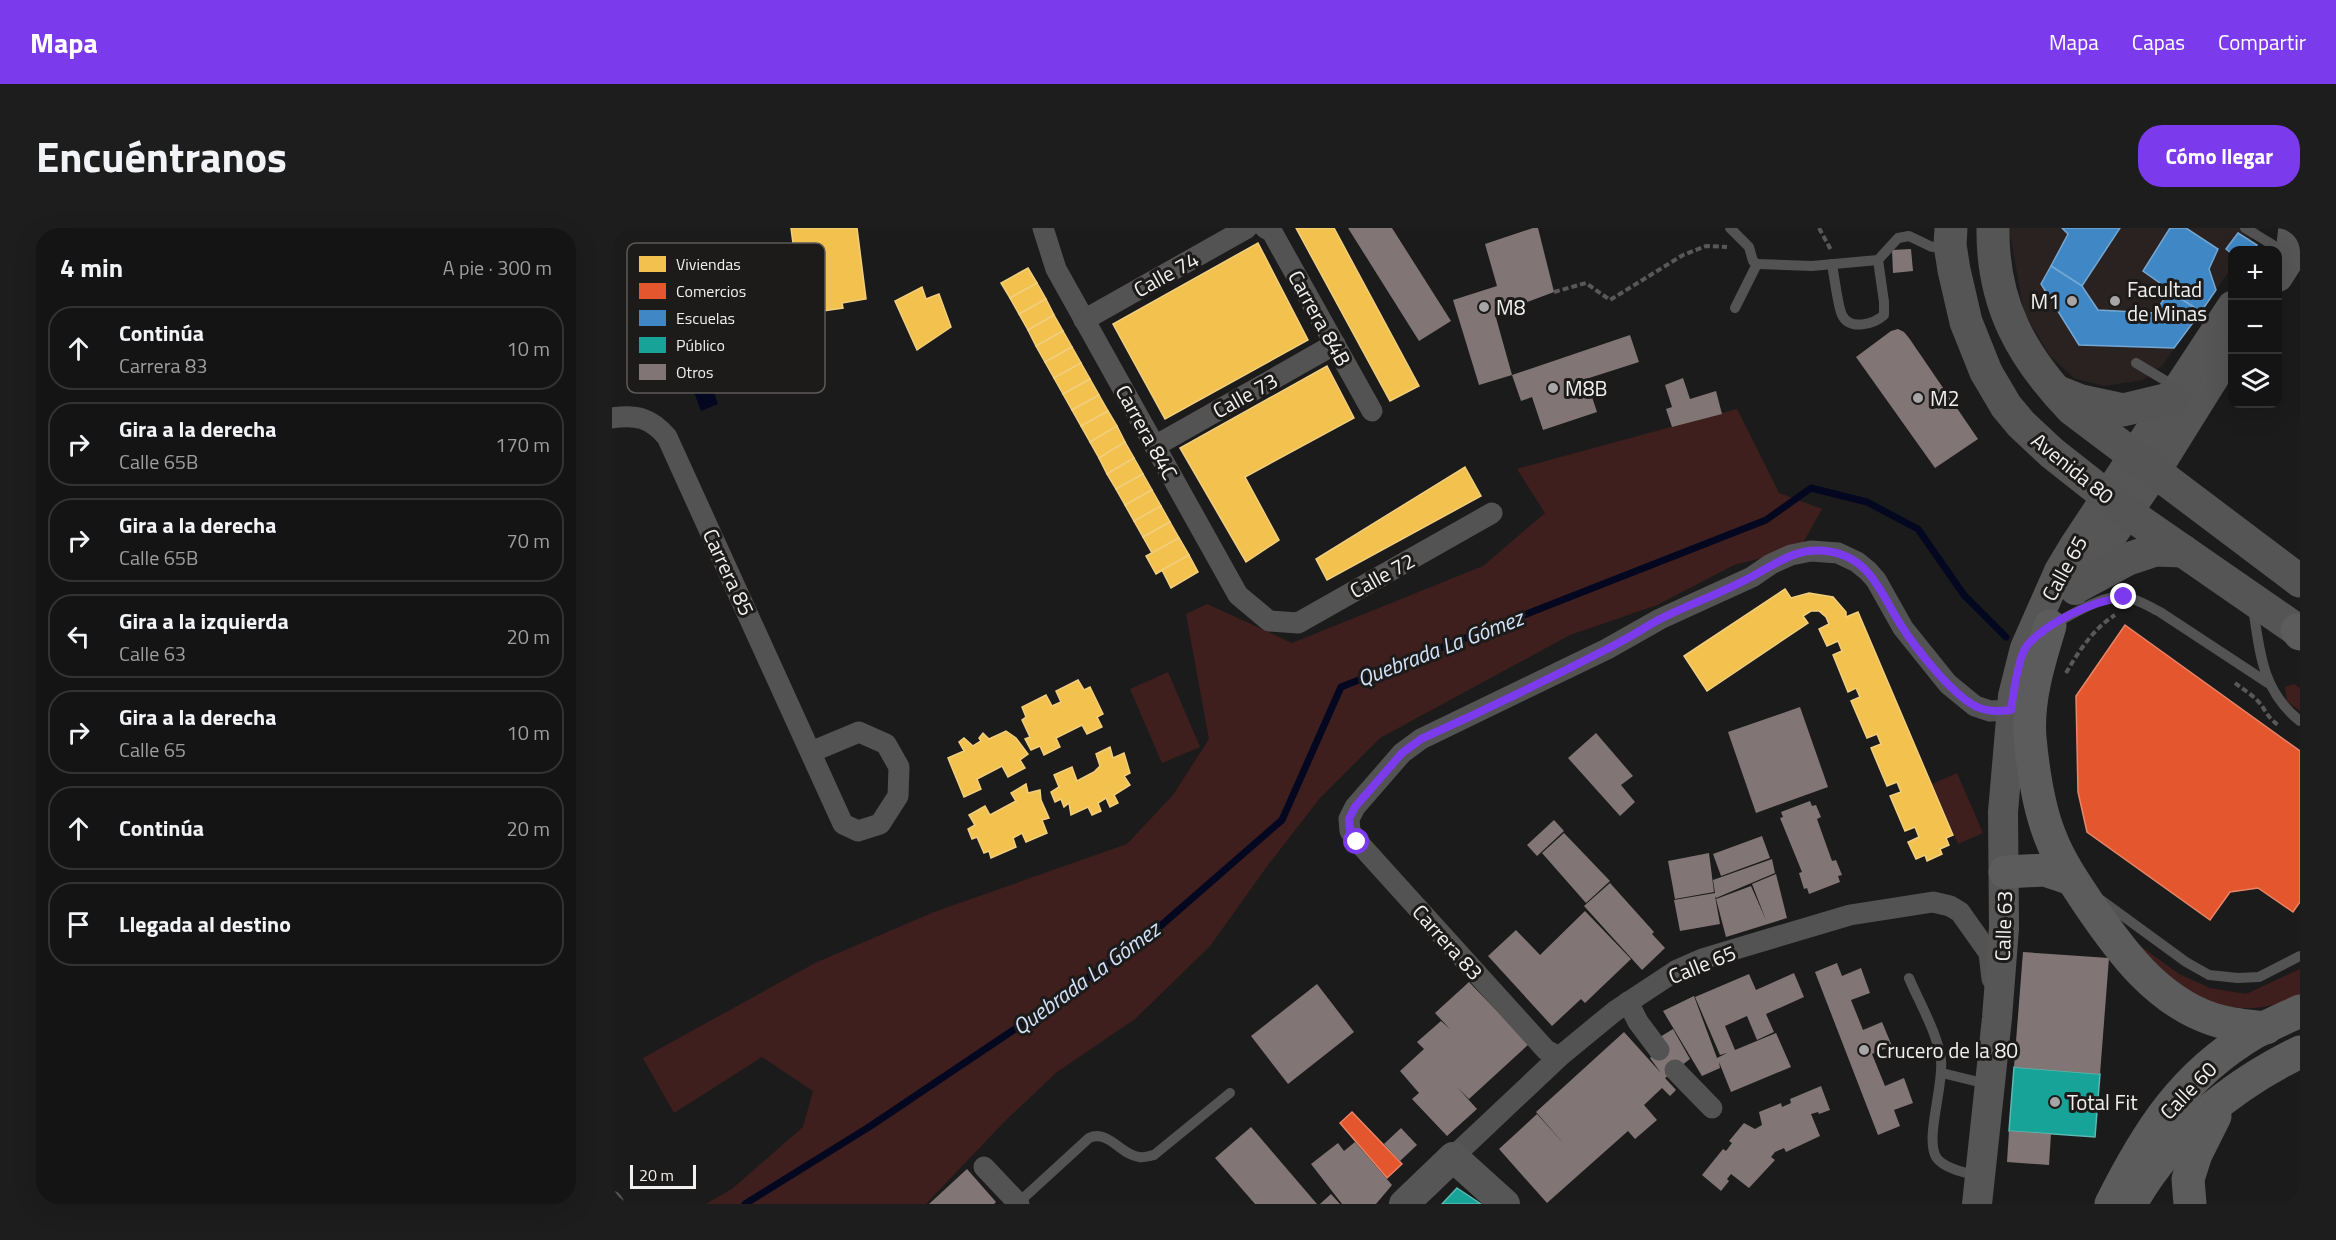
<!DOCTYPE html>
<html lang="es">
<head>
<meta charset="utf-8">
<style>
	body { margin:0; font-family:"Titillium Web",sans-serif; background:#1e1d1d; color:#f1f3f6 }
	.controls { position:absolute; right:18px; top:18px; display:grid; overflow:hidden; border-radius:12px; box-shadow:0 6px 24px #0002 }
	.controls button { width:54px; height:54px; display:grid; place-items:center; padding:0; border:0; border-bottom:2px solid #343334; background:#151414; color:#f1f3f6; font:30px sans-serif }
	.scale { position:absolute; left:18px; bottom:15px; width:66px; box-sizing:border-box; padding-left:6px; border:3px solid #f2efef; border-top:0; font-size:16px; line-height:21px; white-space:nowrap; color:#f2efef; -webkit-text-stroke:4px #1d1a1a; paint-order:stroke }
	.stop { position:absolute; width:18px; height:18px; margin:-14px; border:4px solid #7c3aed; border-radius:50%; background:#fff }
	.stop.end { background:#7c3aed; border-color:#fff; box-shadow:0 2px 6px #0008 }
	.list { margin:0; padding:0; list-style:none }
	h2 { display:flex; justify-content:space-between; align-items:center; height:78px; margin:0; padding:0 24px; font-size:26px }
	h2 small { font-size:20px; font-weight:400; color:#9d9ea0 }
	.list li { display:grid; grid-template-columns:39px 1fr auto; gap:18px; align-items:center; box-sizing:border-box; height:84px; margin:0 12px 12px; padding:0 12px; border:2px solid #343334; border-radius:24px }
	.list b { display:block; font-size:22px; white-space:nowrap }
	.list p { margin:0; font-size:20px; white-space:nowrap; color:#9d9ea0 }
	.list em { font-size:20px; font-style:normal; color:#9d9ea0 }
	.icon { flex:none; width:33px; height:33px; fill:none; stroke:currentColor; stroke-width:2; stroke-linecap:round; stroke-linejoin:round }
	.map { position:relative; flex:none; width:1688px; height:976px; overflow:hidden; border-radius:24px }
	header { display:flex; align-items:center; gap:36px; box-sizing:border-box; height:84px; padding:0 30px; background:#7c3aed; color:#fff }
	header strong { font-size:28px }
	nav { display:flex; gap:33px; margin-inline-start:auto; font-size:21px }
	.intro { display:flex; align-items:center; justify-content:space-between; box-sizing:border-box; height:144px; padding:0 36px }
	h1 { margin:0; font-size:42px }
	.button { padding:15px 27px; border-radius:24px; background:#7c3aed; color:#fff; font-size:21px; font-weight:700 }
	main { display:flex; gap:36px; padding:0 36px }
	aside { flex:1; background:#151414; border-radius:24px; box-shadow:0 6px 24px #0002 }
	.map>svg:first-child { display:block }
	.built { fill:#2a2221 }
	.green { fill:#3f1f1d }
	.water { fill:#030820 }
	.homes { fill:#f2c14e; stroke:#f2cf7e; stroke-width:1.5 }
	.shops { fill:#e4572e; stroke:#e88568; stroke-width:1.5 }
	.schools { fill:#3f88c5; stroke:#75a7d2; stroke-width:1.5 }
	.public { fill:#17a398; stroke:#59bab2; stroke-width:1.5 }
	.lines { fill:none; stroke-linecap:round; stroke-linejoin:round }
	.stream { stroke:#030820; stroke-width:7 }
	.building { fill:#817675 }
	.path { stroke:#595859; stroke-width:4; stroke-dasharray:6 3; stroke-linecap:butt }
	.lane { stroke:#545353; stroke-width:10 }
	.street { stroke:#545353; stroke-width:21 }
	.secondary { stroke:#575656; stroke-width:30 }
	.primary { stroke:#555556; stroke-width:33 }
	.highway { stroke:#5c5c5c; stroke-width:33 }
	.route { stroke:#7c3aed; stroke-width:8 }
	.poi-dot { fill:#a7a5a5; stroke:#1d1a1a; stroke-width:2 }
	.labels { text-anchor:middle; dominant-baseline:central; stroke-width:6; stroke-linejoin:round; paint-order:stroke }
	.street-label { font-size:21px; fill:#f2efef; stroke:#1d1a1a }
	.poi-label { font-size:21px; fill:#f2efef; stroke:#1d1a1a; text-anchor:start }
	.water-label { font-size:22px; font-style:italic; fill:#d0e2f9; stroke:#1d1a1a }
	.key { fill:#1d1a1a; stroke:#5d5a5a; stroke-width:1.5 }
	.key-label { font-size:16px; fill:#f2efef }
</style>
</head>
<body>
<header>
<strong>Mapa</strong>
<nav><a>Mapa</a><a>Capas</a><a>Compartir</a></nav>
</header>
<div class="intro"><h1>Encuéntranos</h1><a class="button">Cómo llegar</a></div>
<main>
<aside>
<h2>4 min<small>A pie · 300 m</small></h2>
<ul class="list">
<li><svg class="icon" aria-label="ahead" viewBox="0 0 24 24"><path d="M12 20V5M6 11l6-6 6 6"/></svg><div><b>Continúa</b><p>Carrera 83</p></div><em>10 m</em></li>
<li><svg class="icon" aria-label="right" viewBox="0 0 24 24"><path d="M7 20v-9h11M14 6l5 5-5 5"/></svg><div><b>Gira a la derecha</b><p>Calle 65B</p></div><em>170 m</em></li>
<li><svg class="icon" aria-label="right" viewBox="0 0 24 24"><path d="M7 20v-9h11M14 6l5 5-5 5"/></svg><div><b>Gira a la derecha</b><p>Calle 65B</p></div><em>70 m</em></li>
<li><svg class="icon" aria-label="left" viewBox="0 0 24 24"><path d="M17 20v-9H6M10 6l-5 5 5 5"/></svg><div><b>Gira a la izquierda</b><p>Calle 63</p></div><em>20 m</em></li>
<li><svg class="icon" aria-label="right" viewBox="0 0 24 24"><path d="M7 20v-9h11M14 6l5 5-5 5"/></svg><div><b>Gira a la derecha</b><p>Calle 65</p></div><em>10 m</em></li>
<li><svg class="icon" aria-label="ahead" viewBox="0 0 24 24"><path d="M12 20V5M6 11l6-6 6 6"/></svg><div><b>Continúa</b></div><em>20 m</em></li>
<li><svg class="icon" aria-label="arrive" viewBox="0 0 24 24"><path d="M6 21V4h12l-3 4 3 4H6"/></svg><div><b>Llegada al destino</b></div></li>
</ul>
</aside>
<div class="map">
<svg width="1688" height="976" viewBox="0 0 1688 976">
	<rect width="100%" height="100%" fill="#1c1b1b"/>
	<!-- built -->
	<path class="built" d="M1397,0H1648L1632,22H1620V39L1550,138L1531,152L1492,158L1462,150L1438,128L1412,85Z"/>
	<!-- green -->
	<g class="green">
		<path d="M1125,181L1167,265L1210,281L1188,320L1122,337L1045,377L958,407L768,510L708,570L656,637L598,718L523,791L445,844L393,893L314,976H94L120,961L191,899L201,863L150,829L62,885L31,830L203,735L322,684L515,616L561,567L597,511L574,386L595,376L680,415L871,338L933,285L905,241Z"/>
		<path d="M556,444L588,519L550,535L518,461Z"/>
		<path d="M1682,456L1688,460V483L1675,473L1673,459Z"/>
		<path d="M1345,545L1371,605L1346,616L1320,556Z"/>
		<path d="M1512,706L1567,746L1598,760L1634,766L1688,741V767C1643,790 1593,782 1554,749C1539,736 1526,720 1512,706Z"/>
	</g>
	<!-- water -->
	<path class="water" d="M97,150L106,176L89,183L79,156Z"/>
	<!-- homes -->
	<g class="homes">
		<path d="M179,0H245L254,71L230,75L231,80L204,84L198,45L185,46Z"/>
		<path d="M684,0H722L807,158L778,173Z"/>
		<path d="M646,15L696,112L553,191L501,96Z"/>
		<path d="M416,40L425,55L398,70L389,55Z"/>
		<path d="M425,55L434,71L407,86L398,70Z"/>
		<path d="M310,59L314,71L327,66L339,99L305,122L283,73Z"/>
		<path d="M434,71L442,87L416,102L407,86Z"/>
		<path d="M442,87L451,103L424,118L416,102Z"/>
		<path d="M451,103L460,119L433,134L424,118Z"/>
		<path d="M460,119L469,135L442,150L433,134Z"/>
		<path d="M469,135L478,151L451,166L442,150Z"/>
		<path d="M715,138L742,190L633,249L667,312L634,334L568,220Z"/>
		<path d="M478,151L487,167L460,182L451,166Z"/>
		<path d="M487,167L496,183L469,198L460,182Z"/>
		<path d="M496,183L505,198L478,214L469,198Z"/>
		<path d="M505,198L513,214L487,230L478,214Z"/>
		<path d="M513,214L522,230L495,246L487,230Z"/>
		<path d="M522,230L531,246L504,261L495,246Z"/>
		<path d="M853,239L869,268L715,352L704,331Z"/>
		<path d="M531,246L540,262L513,277L504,261Z"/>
		<path d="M540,262L549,278L522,293L513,277Z"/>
		<path d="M549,278L558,294L531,309L522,293Z"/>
		<path d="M558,294L567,310L540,325L531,309Z"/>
		<path d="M567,310L577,327L544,346L534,328Z"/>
		<path d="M577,327L586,344L559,360L550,342Z"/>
		<path d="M1173,361L1179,370L1197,365L1221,369L1234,384V389L1246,384L1341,607L1334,610L1337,617L1328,621L1330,626L1315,633L1313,627L1304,631L1296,614L1307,609L1303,599L1293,603L1278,568L1289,564L1285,554L1275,558L1259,520L1269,516L1265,506L1255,510L1239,473L1248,469L1244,460L1236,464L1221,427L1230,423L1226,413L1215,418L1207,401L1217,396L1214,389L1207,383H1199L1191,388L1196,395L1095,463L1072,428Z"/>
		<path d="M466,452L472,462L478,459L491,486L485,489L490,499L475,506L470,497L444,510L448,519L432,527L428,518L419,522L413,511L418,509L410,492L414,489L410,479L434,467L440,478L449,474L444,463Z"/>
		<path d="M394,503L404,510L416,526L408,532L413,540L396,549L390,538L365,551L369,561L352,569L336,530L352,523L347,514L352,510L361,518L369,513L367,510L371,505L377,511Z"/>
		<path d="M498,519L501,530L512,525L518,545L512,548L518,557L502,567L506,575L498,579L494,570L486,575L489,583L480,587L476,579L459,587L457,575L452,579L449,571L443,574L439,564L447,559L442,547L460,539L465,553L482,544L488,538L484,526Z"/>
		<path d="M414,556L416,565L428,562L429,572L437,590L430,592L435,605L414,614L410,605L401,610L404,619L379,630L377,623L372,625L365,609L360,611L356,601L363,597L357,587L373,578L378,587L404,573L399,565Z"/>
	</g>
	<!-- shops -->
	<g class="shops">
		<path d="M1513,397L1688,523V674L1681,684L1646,660L1618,664L1598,692L1475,604L1466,564L1464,468Z"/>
		<path d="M740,884L790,936L775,950L728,895Z"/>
	</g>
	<!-- schools -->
	<g class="schools">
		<path d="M1450,0H1508L1470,58L1439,38L1456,6Z"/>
		<path d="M1558,0H1574L1606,21L1597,41L1604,62L1589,84L1531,43Z"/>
		<path d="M1626,5L1645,17L1641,22H1620V26L1614,21Z"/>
		<path d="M1439,38L1470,58L1486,82L1543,85L1557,63L1589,84L1562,120L1467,117L1429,56Z"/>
	</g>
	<!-- public -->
	<g class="public">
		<path d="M1402,839L1488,846L1483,909L1397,903Z"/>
		<path d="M845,960L869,976H830Z"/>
	</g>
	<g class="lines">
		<!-- stream -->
		<path class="stream" d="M133,976L257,899L403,801L545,701L670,592L729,459L1154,292L1199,260L1255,274L1306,301L1352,367L1394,409"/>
	</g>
	<!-- building -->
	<g class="building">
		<path d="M736,0H780L839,93L807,113Z"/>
		<path d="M921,0H926L942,64L883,86L900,147L867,157L841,72L885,58L873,16Z"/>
		<path d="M1299,21L1301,43L1281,45L1280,22Z"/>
		<path d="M1286,101L1292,104L1297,110L1366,211L1323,240L1244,129L1279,103Z"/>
		<path d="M1018,107L1027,134L974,151L985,184L931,202L920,169L909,173L900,147Z"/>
		<path d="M1071,150L1078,171L1104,163L1110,186L1060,199L1054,181L1060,179L1053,157Z"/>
		<path d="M1188,479L1216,559L1144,585L1116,504Z"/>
		<path d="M984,505L1021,548L1009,557L1023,574L1008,588L956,530Z"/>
		<path d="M1198,573L1200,578L1204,577L1209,589L1205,591L1220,633L1224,632L1230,647L1226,648L1228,654L1197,666L1195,660L1192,661L1187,645L1190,644L1168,590L1171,589L1169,584Z"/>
		<path d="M942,592L952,603L925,628L915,617Z"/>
		<path d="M952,605L998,653L974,675L930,625Z"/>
		<path d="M1150,608L1158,630L1109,648L1101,626Z"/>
		<path d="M1097,625L1102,664L1063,671L1056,633Z"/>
		<path d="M1160,631L1163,645L1104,670L1103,668L1108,696L1068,703L1062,672L1103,665L1101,652Z"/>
		<path d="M1164,646L1175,690L1114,709L1104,671L1139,658L1154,692L1140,656Z"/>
		<path d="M998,655L1042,704L1040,706L1053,720L1030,742L972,678Z"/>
		<path d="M973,683L1019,731L973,775L969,771L940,798L876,728L904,702L928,727Z"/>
		<path d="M1411,724L1497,730L1488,846L1402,839Z"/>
		<path d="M1225,735L1230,748L1249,740L1258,765L1239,772L1251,802L1270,794L1280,818L1260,826L1273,858L1292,850L1301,875L1282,882L1288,898L1266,907L1203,744Z"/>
		<path d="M1182,745L1192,769L1154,786L1162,804L1145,812L1135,788L1113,798L1123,822L1164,805L1179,839L1119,864L1107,834L1108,840L1090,848L1051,783L1082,768L1105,830L1115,825L1108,827L1083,769L1137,746L1144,762Z"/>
		<path d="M857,754L917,816L857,871L845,859L865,881L835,908L800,871L807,865L788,843L812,821L805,814L829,793L838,801L823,785Z"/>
		<path d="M705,756L742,804L676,856L639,808Z"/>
		<path d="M1061,801L1078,831L1053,850L1064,862L1058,868L1050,860L1032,877L1045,892L1023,911L1016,903L935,975L887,921L925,886L953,917L924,884L1012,804L1049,845L1038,830L1054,817L1048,809Z"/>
		<path d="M1209,858L1218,882L1207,886L1206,884L1199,886L1208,908L1174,924L1172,920L1163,924L1159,929L1163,932L1137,960L1119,946L1115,951L1117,953L1109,963L1090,947L1111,921L1114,923L1120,915L1117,913L1132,895L1143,901L1150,897L1147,884L1169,875L1170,879L1179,875L1178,871Z"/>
		<path d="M639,899L705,976H643L603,930Z"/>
		<path d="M789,900L805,917L788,933L772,916Z"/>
		<path d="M1397,903L1439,906L1437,937L1395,934Z"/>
		<path d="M743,914L780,957L764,976H730L699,936L726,915L732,923Z"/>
		<path d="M355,941L384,974L382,976H317Z"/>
		<path d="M719,966L728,976H708Z"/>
	</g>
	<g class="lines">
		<!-- path -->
		<g class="path">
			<path d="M1207,0L1219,22"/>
			<path d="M942,64L974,55L998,72L1071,27L1094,18L1115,19"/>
			<path d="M1454,445C1466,424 1482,400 1503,387"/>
			<path d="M1623,455C1632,462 1643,468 1650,478C1655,486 1658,491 1666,497"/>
		</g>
		<!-- lane -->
		<g class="lane">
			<path d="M1118,0L1137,19L1141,33L1145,36"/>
			<path d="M1633,0L1661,17"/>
			<path d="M1145,36L1200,38L1266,32L1286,10L1297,8L1320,19L1335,18"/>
			<path d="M1220,36C1222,47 1226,79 1230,87C1238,103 1262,96 1272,87V74L1266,32"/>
			<path d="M1123,80L1145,36"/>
			<path d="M1524,135L1564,159"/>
			<path d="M1641,380C1648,425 1650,463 1688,493"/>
			<path d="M1440,397C1461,387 1488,367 1512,369C1525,370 1537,379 1548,384L1656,455"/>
			<path d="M1489,672L1574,734L1597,747L1626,750L1647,749L1688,728"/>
			<path d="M1297,750C1307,774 1326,806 1329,832C1332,857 1313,910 1324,929C1332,941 1354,945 1366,947"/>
			<path d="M1330,845L1375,856"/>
			<path d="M406,975L477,910C496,901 509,927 527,929C532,930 537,928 542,927L618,865"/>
		</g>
		<!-- street -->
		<g class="street">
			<path d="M431,0L444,41L626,367L657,393L686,395L880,285"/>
			<path d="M653,0L660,4L760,183"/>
			<path d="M472,92L635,0"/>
			<path d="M0,190C24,186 39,190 55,209L231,596L246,603L268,596L286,568L287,539L274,516L247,504L199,524"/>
			<path d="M543,218L723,116"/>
			<path d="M1016,774L1026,794L1047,822"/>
			<path d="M947,829L934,822L745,613L738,603L737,591L743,579L790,525L809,511L995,421L1048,391L1140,349L1159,336L1179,327L1199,323L1226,325L1245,334L1256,343L1264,352L1291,400L1336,456L1363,478L1378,483L1399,482"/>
			<path d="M1063,842L1100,880"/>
			<path d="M841,929L947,829L1003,783L1065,742L1090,731L1238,687L1321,674L1338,678L1348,684L1377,725L1380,751"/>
			<path d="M372,939L407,976"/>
			<path d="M0,973L2,976"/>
		</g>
		<!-- secondary -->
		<g class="secondary">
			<path d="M1666,49L1678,30L1681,3"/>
			<path d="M1463,362L1544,243L1620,121"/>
			<path d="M792,976L841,929L893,976"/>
			<path d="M1365,976L1385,790L1392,700L1391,584L1401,468L1413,420L1447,343L1462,318L1620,78"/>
		</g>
		<!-- primary -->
		<g class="primary">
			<path d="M1339,0L1338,17L1342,42L1354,94L1374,144L1394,178L1409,196L1440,225L1516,285L1688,404"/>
			<path d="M1381,0C1380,75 1409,128 1460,181L1688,353"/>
			<path d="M1449,165L1469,173L1511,182L1561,170"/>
			<path d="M1466,358L1516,331L1543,322L1571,323"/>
		</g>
		<!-- highway -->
		<g class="highway">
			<path d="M1438,398C1427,434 1415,472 1418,510C1421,541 1426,578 1438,608C1447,632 1462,654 1476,675C1508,722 1544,772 1600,791C1617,797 1636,798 1654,800"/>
			<path d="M1685,402L1688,406"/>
			<path d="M1393,644L1433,642L1460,651"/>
			<path d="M1520,974C1557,908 1620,857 1688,824"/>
			<path d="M1499,976C1535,904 1571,847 1642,805C1657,797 1673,790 1688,783"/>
			<path d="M1578,976L1576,951L1584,926L1603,888"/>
		</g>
	</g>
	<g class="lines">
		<!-- route -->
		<path class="route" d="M745,614L738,603L737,591L743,579L790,525L809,511C871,483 933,453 993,422C1012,413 1030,401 1048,391C1078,376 1110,365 1139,349C1164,336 1184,319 1214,323C1259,328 1269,367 1290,399C1305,422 1340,466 1363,478C1375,484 1386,484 1399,482C1401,468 1406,430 1414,419C1434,394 1481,373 1512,369"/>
	</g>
	<!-- markers -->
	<g class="poi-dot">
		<circle cx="1460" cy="73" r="6"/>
		<circle cx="1503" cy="73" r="6"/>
		<circle cx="872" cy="79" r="6"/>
		<circle cx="941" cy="160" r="6"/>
		<circle cx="1306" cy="170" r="6"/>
		<circle cx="1252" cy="822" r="6"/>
		<circle cx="1443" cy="874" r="6"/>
	</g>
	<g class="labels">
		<!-- street labels -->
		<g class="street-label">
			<text transform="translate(554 46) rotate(-29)">Calle 74</text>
			<text transform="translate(708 90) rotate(61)">Carrera 84B</text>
			<text transform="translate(633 167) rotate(-29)">Calle 73</text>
			<text transform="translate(535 204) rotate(61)">Carrera 84C</text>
			<text transform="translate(1461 240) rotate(39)">Avenida 80</text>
			<text transform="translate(1452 340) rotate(-61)">Calle 65</text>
			<text transform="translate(117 344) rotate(65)">Carrera 85</text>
			<text transform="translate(770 347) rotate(-29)">Calle 72</text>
			<text transform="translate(1391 698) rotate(-88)">Calle 63</text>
			<text transform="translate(836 714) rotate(48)">Carrera 83</text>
			<text transform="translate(1090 736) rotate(-22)">Calle 65</text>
			<text transform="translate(1576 862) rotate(-46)">Calle 60</text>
		</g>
		<!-- poi labels -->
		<g class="poi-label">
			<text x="1515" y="61">Facultad<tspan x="1515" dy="24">de Minas</tspan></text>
			<text x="1448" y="73" text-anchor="end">M1</text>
			<text x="884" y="79">M8</text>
			<text x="953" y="160">M8B</text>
			<text x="1318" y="170">M2</text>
			<text x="1264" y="822">Crucero de la 80</text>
			<text x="1455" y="874">Total Fit</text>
		</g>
		<!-- water labels -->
		<g class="water-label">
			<text transform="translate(828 420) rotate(-21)">Quebrada La Gómez</text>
			<text transform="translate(474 750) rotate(-36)">Quebrada La Gómez</text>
		</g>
	</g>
	<!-- legend -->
	<rect x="15" y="15" width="198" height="150" rx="9" class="key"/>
	<rect x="27" y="28" width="27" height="16" fill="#f2c14e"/>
	<rect x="27" y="55" width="27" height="16" fill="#e4572e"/>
	<rect x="27" y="82" width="27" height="16" fill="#3f88c5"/>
	<rect x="27" y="109" width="27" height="16" fill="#17a398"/>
	<rect x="27" y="136" width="27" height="16" fill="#817675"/>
	<g class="key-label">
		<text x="64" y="42">Viviendas</text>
		<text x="64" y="69">Comercios</text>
		<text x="64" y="96">Escuelas</text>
		<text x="64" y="123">Público</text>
		<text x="64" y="150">Otros</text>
	</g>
</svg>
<div class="controls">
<button>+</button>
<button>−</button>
<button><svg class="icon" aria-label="layers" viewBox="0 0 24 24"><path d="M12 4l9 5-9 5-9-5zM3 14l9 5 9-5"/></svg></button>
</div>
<div class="scale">20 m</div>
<div class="stop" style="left:745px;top:614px"></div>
<div class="stop end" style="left:1512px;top:369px"></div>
</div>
</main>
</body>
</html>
